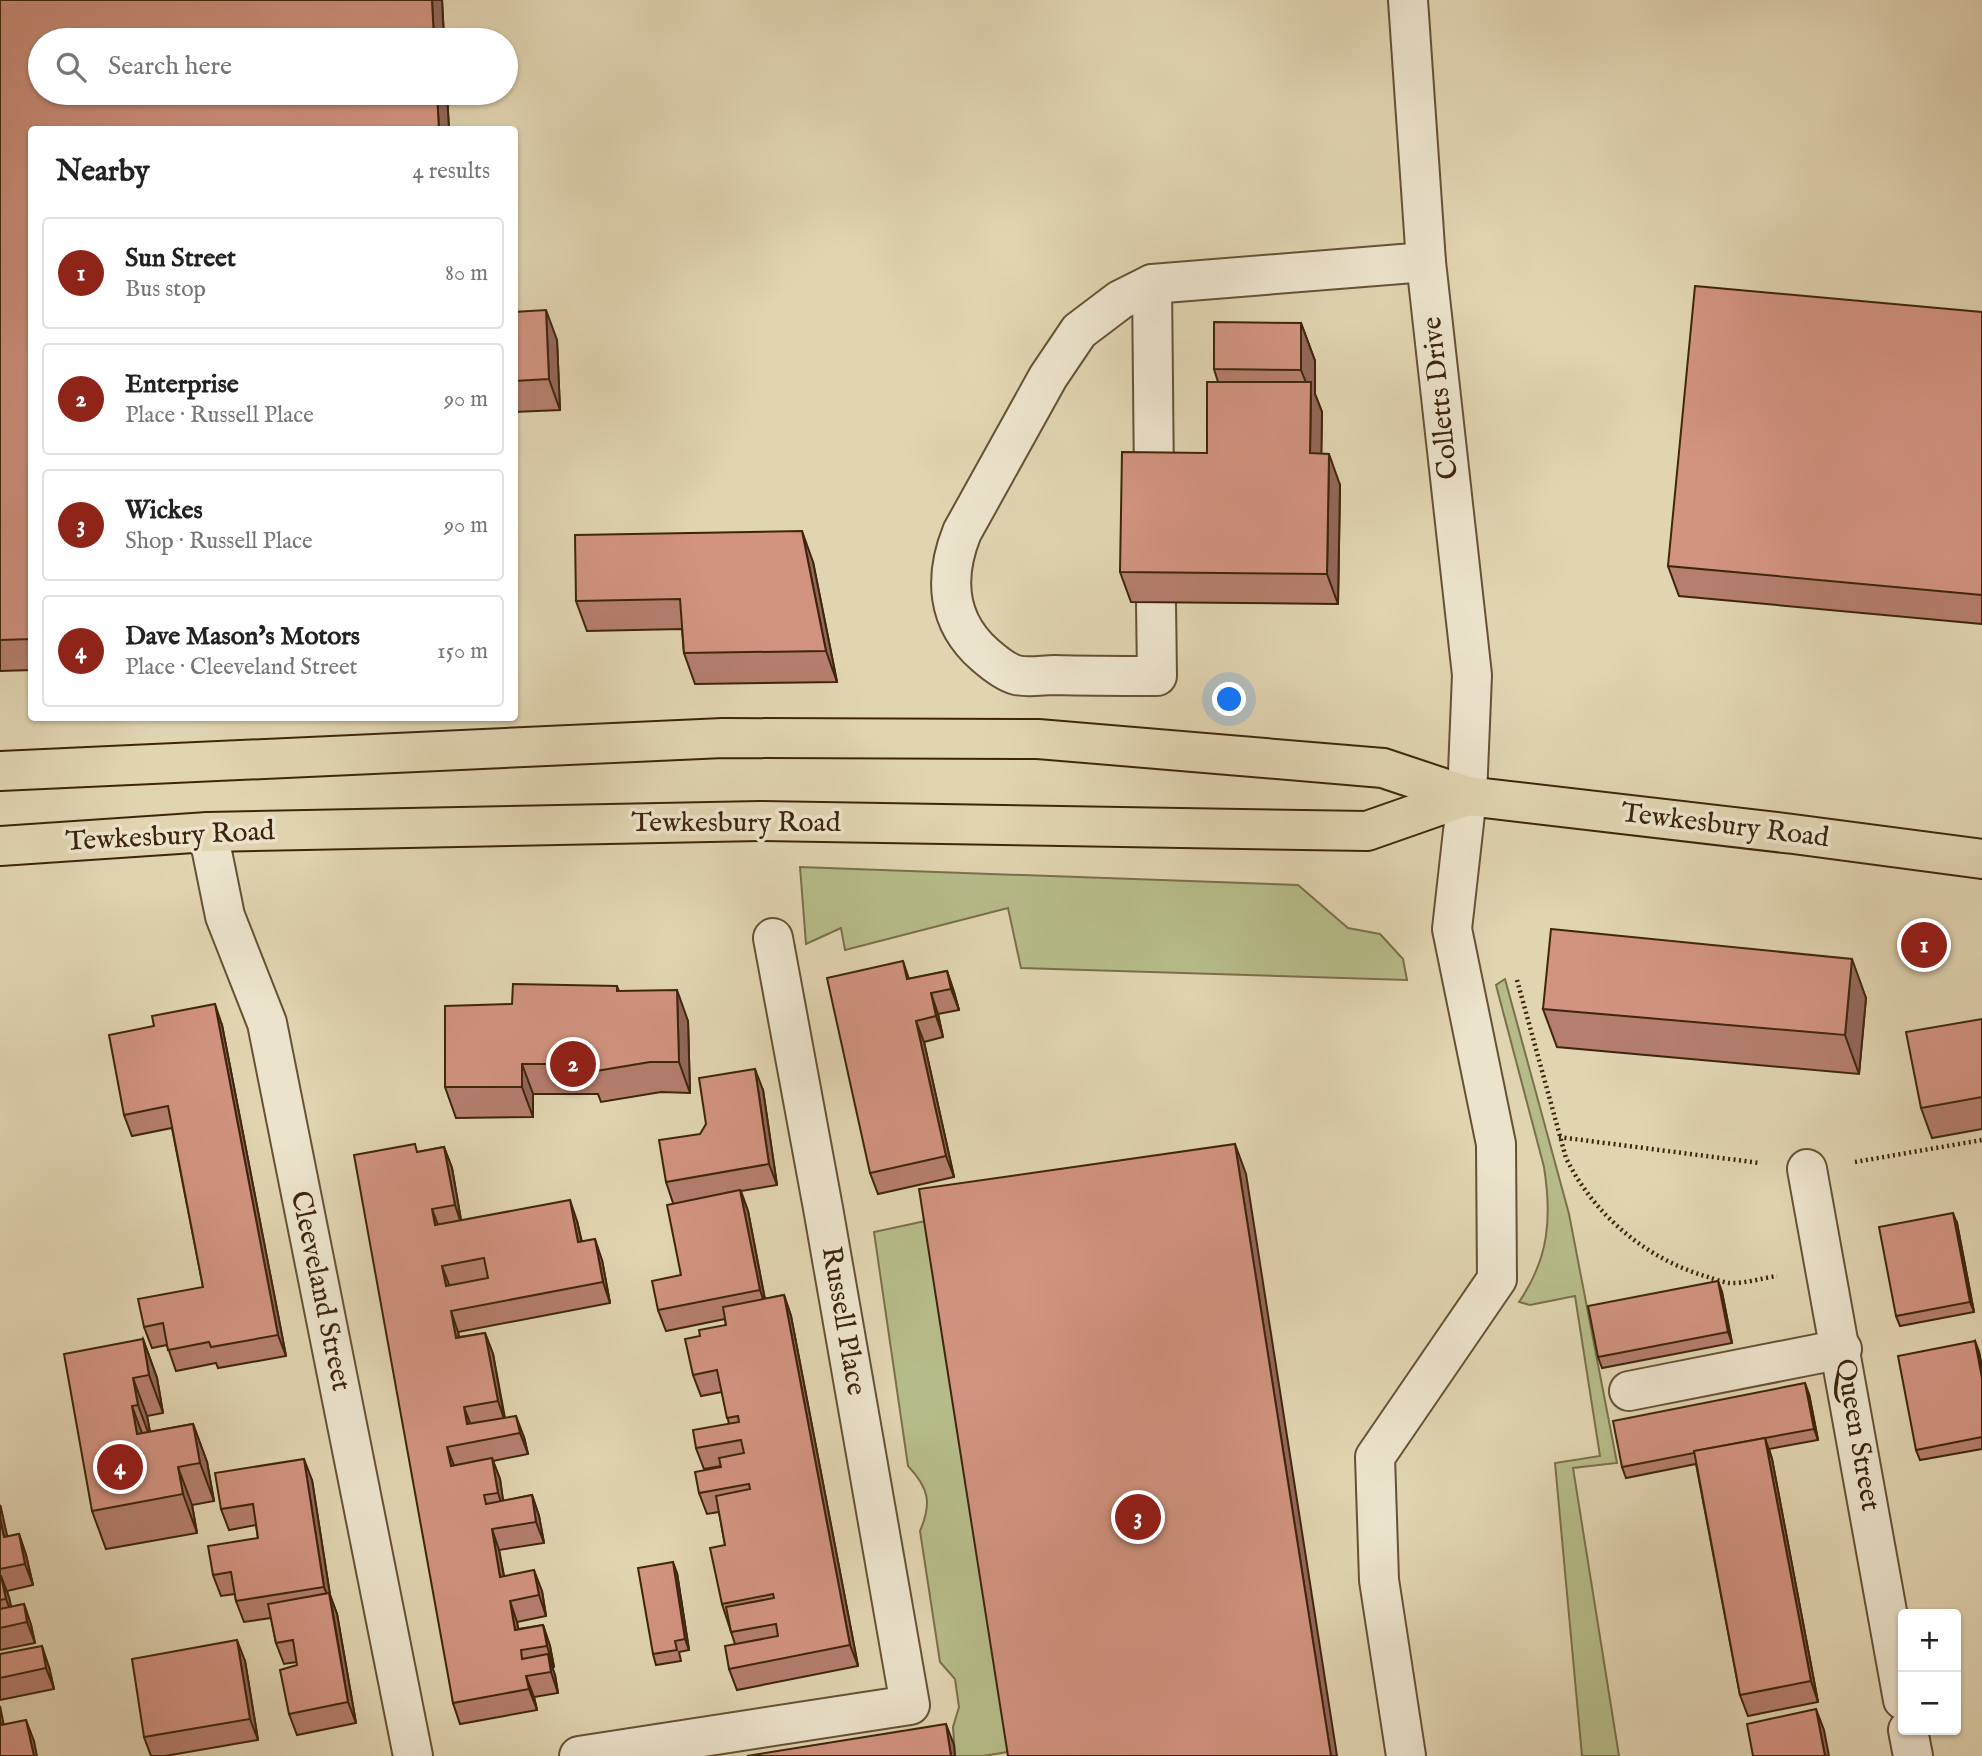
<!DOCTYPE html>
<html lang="en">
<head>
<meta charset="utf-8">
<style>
	body { margin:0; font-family:"IM FELL English",serif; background:#f2f2f2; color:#222 }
	.controls { position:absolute; right:21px; bottom:21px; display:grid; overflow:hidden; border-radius:7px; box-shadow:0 2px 5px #0004 }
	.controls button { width:63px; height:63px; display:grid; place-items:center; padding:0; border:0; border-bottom:2px solid #e0e0e0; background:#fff; color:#222; font:35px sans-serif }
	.you { position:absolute; left:1230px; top:700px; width:24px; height:24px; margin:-18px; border:5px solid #fff; border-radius:50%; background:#1a73e8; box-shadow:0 0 0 10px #1a73e833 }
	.badge { display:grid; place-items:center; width:46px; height:46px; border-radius:50%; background:#8f2418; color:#fff; font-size:23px; font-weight:700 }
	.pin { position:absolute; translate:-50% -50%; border:4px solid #fff; box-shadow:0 2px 7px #0006 }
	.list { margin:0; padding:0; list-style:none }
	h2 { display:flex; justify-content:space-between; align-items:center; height:91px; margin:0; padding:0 28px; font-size:30px }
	h2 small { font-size:23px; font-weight:400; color:#767676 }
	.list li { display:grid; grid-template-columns:46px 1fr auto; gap:21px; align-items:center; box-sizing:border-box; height:112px; margin:0 14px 14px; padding:0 14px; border:2px solid #e0e0e0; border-radius:7px }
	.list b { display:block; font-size:26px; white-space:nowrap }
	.list p { margin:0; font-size:23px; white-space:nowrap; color:#767676 }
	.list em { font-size:23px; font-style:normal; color:#767676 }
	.icon { flex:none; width:38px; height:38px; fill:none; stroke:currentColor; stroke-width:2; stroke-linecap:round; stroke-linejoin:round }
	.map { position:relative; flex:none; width:1982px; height:1756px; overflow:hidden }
	.search { position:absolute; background:#fff; box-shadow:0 2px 5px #0004; left:28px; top:28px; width:490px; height:77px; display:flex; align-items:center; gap:18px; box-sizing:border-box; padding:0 24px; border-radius:38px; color:#767676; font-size:26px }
	.panel { position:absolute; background:#fff; box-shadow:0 2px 5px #0004; left:28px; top:126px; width:490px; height:595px; border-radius:7px }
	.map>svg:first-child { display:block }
	.green { fill:#b6bc89; stroke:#7a704a; stroke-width:2 }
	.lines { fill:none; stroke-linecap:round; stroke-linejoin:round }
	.minor-casing { stroke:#675135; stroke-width:42 }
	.highway-casing { stroke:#3e250c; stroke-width:42 }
	.path { stroke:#3e250c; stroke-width:4.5; stroke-dasharray:2 3.5; stroke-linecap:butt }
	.minor { stroke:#ece3cc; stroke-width:38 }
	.highway { stroke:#e1d4b1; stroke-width:38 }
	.wall { fill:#b57e6e; stroke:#3e250c; stroke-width:2 }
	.shaded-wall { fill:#93675a; stroke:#3e250c; stroke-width:2 }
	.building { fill:#d29380; stroke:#3e250c; stroke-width:2; fill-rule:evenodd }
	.labels { text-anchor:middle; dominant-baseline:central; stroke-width:7; stroke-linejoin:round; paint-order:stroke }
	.street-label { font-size:28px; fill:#3e250c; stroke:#ece3cc }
</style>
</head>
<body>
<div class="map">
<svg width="1982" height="1756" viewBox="0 0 1982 1756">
	<rect width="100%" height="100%" fill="#e1d4b1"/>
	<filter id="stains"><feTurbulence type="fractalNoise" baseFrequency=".00286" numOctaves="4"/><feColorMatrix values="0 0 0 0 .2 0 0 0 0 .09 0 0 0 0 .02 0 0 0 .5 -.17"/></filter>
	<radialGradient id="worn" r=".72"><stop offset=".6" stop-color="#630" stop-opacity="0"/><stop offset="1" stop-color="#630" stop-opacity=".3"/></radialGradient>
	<!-- green -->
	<g class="green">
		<path d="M800,867L1298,885L1348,928L1380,934L1403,959L1407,980L1021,968L1008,908L845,950L841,928L806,944Z"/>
		<path d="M1505,979L1569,1214L1617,1463L1573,1468L1619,1756H1582L1555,1463L1600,1456L1575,1296L1530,1305L1519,1302C1549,1258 1552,1218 1544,1167L1496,985Z"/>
		<path d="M930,1220L1014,1751L983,1756H955L953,1727L959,1707L955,1679L940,1662L920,1531C932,1503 929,1488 908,1466L874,1232Z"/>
	</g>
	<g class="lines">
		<defs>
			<g id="minor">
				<path d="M1152,284L1154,482"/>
				<path d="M1156,603L1157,676C1123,676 1089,676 1054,675C1043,675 1028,678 1016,675C1005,672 993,662 985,655C946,621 944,577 962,532L1048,377L1079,331L1120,300L1152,284L1426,262"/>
				<path d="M208,832L225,916L267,1023L413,1756"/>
				<path d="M1807,1169L1903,1700"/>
				<path d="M1629,1391L1842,1349"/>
				<path d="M1908,1730L1913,1756"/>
				<path d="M579,1756L910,1705L823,1208L773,938"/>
				<path d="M1406,1756L1379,1580L1375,1457L1497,1279L1496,1144L1452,929L1467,796L1472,675L1426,262L1408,0"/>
			</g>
			<g id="highway">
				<path d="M0,771L723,738L1038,739L1383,768L1467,796L1793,834L1982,859"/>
				<path d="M0,846L208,832L760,821L1367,831L1467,796"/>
			</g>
		</defs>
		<!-- minor casing -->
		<use href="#minor" class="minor-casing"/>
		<!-- highway casing -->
		<use href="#highway" class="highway-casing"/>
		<!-- path -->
		<g class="path">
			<path d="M1517,980L1566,1158C1594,1215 1646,1259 1708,1277C1714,1279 1722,1282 1729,1283C1744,1284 1762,1278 1777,1276"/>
			<path d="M1559,1137L1760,1163"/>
			<path d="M1855,1162L1982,1140"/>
		</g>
		<!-- minor -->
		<use href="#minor" class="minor"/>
		<!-- highway -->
		<use href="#highway" class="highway"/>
	</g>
	<!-- wall -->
	<g class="wall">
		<path d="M0,0H442L449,130H32V670L0,671Z"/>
		<path d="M514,312L557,340L560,410L514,412Z"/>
		<path d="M1982,312V624L1679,596L1668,566Z"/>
		<path d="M1301,323L1315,361V394L1322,412L1321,454L1340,485L1338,604L1131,602L1120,572L1207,453L1218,382L1214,369Z"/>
		<path d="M813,562L837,682L695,684L684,653L682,629L587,631L576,601Z"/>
		<path d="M903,961L909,979L947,971L954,992L959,1010L938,1014L943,1037L924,1042L954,1177L878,1194L870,1173Z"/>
		<path d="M617,986L619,991L688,1021L690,1093L661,1092L601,1102L598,1094H533V1117L456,1118L445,1087L512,1004Z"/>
		<path d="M1866,998L1859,1074L1557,1047L1543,1009Z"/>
		<path d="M1982,1019V1129L1932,1138L1921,1108Z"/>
		<path d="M222,1025L286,1356L218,1368L216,1363L176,1371L167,1345L152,1348L144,1327L203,1287L172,1128L132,1136L124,1115Z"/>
		<path d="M763,1090L777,1185L741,1191L748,1211L765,1299L784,1295L791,1316L858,1666L737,1690L729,1669L735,1644L722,1604L725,1545L719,1512L707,1514L699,1493L721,1466L704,1469L696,1448L729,1424L722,1392L701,1396L693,1375L700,1336L726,1325L725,1319L666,1331L658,1310L681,1275L673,1203L666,1182L700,1134Z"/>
		<path d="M444,1147L452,1168L461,1220L577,1221L582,1242L602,1260L610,1303L458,1332L459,1337L485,1333L493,1354L505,1418L524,1437L528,1454L493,1461L500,1479L503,1501L532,1495L539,1516L544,1543L499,1550L504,1576L542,1591L546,1616L517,1622L518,1629L543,1625L550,1646L554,1667L552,1668L555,1675L558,1693L534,1697L537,1710L460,1724L453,1703L418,1152Z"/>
		<path d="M1957,1223L1974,1312L1900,1326L1896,1316Z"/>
		<path d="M1718,1281L1722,1292L1732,1343L1602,1368L1598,1357Z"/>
		<path d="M143,1339L157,1378L163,1413L147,1416L150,1432L193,1424L207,1462L214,1501L192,1505L197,1533L106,1549L92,1511Z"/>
		<path d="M1975,1341L1979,1352L1982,1367V1449L1920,1460L1916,1450Z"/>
		<path d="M1809,1394L1818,1440L1769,1449L1772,1459L1818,1702L1748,1716L1740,1695L1696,1464L1626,1478L1622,1467Z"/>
		<path d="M312,1480L330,1595L337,1614L356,1723L297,1735L289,1714L297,1665V1662L284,1664L276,1643L271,1618L244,1622L236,1601L235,1594L221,1596L213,1575L258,1538L256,1525L229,1530L221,1509Z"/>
		<path d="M0,1505L7,1537L19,1534L26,1555L33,1585L7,1591L11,1607L24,1604L31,1625L35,1643L0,1650Z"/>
		<path d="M677,1573L689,1650L679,1652L681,1661L656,1665L653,1654Z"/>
		<path d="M0,1654L49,1667L54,1689L0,1700Z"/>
		<path d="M245,1661L258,1740L165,1756H151L144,1737Z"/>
	</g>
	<!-- shaded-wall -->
	<g class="shaded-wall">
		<path d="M432,0H442L444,40H434Z"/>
		<path d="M437,93H447L449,130H439Z"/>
		<path d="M546,310L557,340L560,410L549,379Z"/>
		<path d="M1301,323L1315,361V394L1322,412L1321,484L1310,453L1311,395L1301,370Z"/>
		<path d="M1329,454L1340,485L1338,604L1327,574Z"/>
		<path d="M802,531L813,562L837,682L826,651Z"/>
		<path d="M1852,959L1866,998L1859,1074L1845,1035Z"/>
		<path d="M947,971L954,992L959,1010L951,989Z"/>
		<path d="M677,990L688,1021L690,1093L679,1062Z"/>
		<path d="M931,993L938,1014L943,1037L936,1016Z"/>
		<path d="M215,1004L222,1025L286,1356L278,1335Z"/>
		<path d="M916,1021L924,1042L954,1177L946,1156Z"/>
		<path d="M522,1064L533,1094V1117L522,1087Z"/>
		<path d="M755,1069L763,1090L777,1185L769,1164Z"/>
		<path d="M1235,1144L1246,1174L1337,1756H1331Z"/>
		<path d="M444,1147L452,1168L462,1226L455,1205Z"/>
		<path d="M740,1190L748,1211L767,1311L760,1290Z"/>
		<path d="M570,1200L577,1221L586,1263L578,1242Z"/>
		<path d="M432,1209L440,1230L435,1225Z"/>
		<path d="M1953,1213L1957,1223L1974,1312L1970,1302Z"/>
		<path d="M595,1239L602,1260L610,1303L603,1282Z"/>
		<path d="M442,1266L450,1287L446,1286Z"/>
		<path d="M1718,1281L1722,1292L1732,1343L1728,1332Z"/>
		<path d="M784,1295L791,1316L858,1666L850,1645Z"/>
		<path d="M451,1311L458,1332L463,1359L456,1338Z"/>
		<path d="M485,1333L493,1354L505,1422L498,1401Z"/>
		<path d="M143,1339L157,1378L163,1413L149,1375Z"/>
		<path d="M1975,1341L1979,1352L1982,1367V1378Z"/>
		<path d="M133,1378L147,1416L152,1443L138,1405Z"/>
		<path d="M1805,1383L1809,1394L1818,1440L1814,1429Z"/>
		<path d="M132,1406L146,1444L137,1434Z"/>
		<path d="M464,1407L472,1428L467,1424Z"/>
		<path d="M516,1416L524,1437L528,1454L520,1433Z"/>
		<path d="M193,1424L207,1462L214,1501L200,1463Z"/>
		<path d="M1765,1438L1772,1459L1818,1702L1811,1681Z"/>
		<path d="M447,1447L455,1468L451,1466Z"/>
		<path d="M492,1458L500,1479L505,1514L498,1493Z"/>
		<path d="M304,1459L312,1480L330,1595L337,1614L356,1723L348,1702L332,1607L324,1587Z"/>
		<path d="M178,1467L192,1505L197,1533L183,1494Z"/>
		<path d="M532,1495L539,1516L544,1543L536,1522Z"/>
		<path d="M0,1505L1,1508L12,1558L4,1537L0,1518Z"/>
		<path d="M492,1529L499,1550L508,1598L500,1577Z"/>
		<path d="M19,1534L26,1555L33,1585L25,1564Z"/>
		<path d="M673,1562L677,1573L689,1650L685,1639Z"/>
		<path d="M534,1570L542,1591L546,1616L539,1595Z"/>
		<path d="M1,1576L9,1597L14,1620L6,1599Z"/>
		<path d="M510,1601L517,1622L522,1651L515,1630Z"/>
		<path d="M24,1604L31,1625L35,1643L27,1622Z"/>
		<path d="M543,1625L550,1646L554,1667L547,1646Z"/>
		<path d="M237,1640L245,1661L258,1740L250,1719Z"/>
		<path d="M42,1646L49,1667L54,1689L46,1668Z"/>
		<path d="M548,1654L555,1675L558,1693L551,1672Z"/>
		<path d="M526,1676L534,1697L537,1710L529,1689Z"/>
		<path d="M0,1706L8,1746L0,1721Z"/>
		<path d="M1816,1709L1824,1730L1829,1756H1825Z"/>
		<path d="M26,1720L34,1741L37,1756H34Z"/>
		<path d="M946,1724L954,1745L955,1756H951Z"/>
	</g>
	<!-- building -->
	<g class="building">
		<path d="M0,0H432L434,40H40V93H437L439,130H32V639L0,640Z"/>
		<path d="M1695,286L1982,312V595L1668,566Z"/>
		<path d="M546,310L549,379L514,381V312Z"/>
		<path d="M1214,322L1301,323V370L1214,369Z"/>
		<path d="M1207,382H1311L1310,453L1329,454L1327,574L1120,572L1122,452L1207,453Z"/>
		<path d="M802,531L826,651L684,653L680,599L576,601L575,535Z"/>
		<path d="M1551,929L1852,959L1845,1035L1543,1009Z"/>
		<path d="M903,961L907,979L947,971L951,989L931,993L936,1016L916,1021L946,1156L870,1173L827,978Z"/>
		<path d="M513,984L617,986V991L677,990L679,1062H650L590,1072V1064H522V1087H445V1006L512,1004Z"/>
		<path d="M215,1004L278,1335L211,1347L209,1342L168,1350L163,1323L144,1327L138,1299L203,1287L168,1106L124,1115L109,1035L154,1026L152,1016Z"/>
		<path d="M1982,1019V1097L1921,1108L1906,1032Z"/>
		<path d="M755,1069L769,1164L666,1182L659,1140L700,1134L706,1124L699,1078Z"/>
		<path d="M415,1144L417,1152L444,1147L455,1205L432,1209L435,1225L570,1200L578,1242L595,1239L603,1282L451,1311L456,1338L485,1333L498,1401L464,1407L467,1424L516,1416L520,1433L447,1447L451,1466L492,1458L498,1493L484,1495L486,1504L532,1495L536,1522L492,1529L500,1577L534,1570L539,1595L510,1601L515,1630L543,1625L547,1646L521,1650L522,1659L548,1654L551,1672L526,1676L529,1689L453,1703L354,1155ZM484,1258L488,1278L446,1286L442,1266Z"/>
		<path d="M1235,1144L1331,1756H1008L919,1189Z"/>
		<path d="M740,1190L760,1290L658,1310L652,1281L681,1275L667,1205Z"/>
		<path d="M1953,1213L1970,1302L1896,1316L1879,1227Z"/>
		<path d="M1718,1281L1728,1332L1598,1357L1588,1306Z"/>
		<path d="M784,1295L850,1645L729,1669L725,1646L778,1636L776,1624L731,1632L726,1607L774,1598L773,1594L722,1604L710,1548L725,1545L716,1496L750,1489L749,1484L699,1493L695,1472L721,1467L719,1458L744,1453L741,1440L696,1448L693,1430L739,1422L738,1416L727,1418L717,1370L693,1375L685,1339L700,1336L699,1330L726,1325L723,1307Z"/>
		<path d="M143,1339L149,1375L133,1378L138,1405L132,1406L137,1434L193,1424L200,1463L178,1467L183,1494L92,1511L64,1354Z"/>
		<path d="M1975,1341L1982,1378V1437L1916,1450L1898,1356Z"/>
		<path d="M1805,1383L1814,1429L1694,1451V1453L1622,1467L1613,1421Z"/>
		<path d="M1765,1438L1811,1681L1740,1695L1694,1451Z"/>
		<path d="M304,1459L324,1587L236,1601L231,1572L213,1575L208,1546L258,1538L253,1504L221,1509L215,1473Z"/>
		<path d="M0,1518L4,1537L19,1534L25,1564L0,1569Z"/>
		<path d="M673,1562L685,1639L675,1641L677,1650L653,1654L638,1568Z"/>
		<path d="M0,1576H1L6,1599L0,1600Z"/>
		<path d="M329,1593L348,1702L289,1714L280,1670L297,1665L293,1640L276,1643L268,1604Z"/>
		<path d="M24,1604L27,1622L0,1628V1609Z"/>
		<path d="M237,1640L250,1719L144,1737L132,1659Z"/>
		<path d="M42,1646L46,1668L0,1678V1654Z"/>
		<path d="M1816,1709L1825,1756H1753L1747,1724Z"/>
		<path d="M26,1720L34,1756H0V1721L1,1725Z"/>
		<path d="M946,1724L951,1756H747Z"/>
	</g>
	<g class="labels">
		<!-- street labels -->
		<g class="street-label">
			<text transform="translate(1441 398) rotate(-96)">Colletts Drive</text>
			<text x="736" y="823">Tewkesbury Road</text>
			<text transform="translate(1725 826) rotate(7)">Tewkesbury Road</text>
			<text transform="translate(170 837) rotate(-3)">Tewkesbury Road</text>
			<text transform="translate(320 1291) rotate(78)">Cleeveland Street</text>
			<text transform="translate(843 1321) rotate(80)">Russell Place</text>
			<text transform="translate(1857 1435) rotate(80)">Queen Street</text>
		</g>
	</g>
	<rect width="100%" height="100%" filter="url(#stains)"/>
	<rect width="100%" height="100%" fill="url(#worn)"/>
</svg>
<div class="controls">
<button>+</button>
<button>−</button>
</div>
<div class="you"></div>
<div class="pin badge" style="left:1924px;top:945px">1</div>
<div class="pin badge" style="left:573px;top:1064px">2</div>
<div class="pin badge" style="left:1138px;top:1517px">3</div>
<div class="pin badge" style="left:120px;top:1467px">4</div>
<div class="search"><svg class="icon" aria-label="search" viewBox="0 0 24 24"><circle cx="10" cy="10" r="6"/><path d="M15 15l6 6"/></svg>Search here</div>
<section class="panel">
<h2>Nearby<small>4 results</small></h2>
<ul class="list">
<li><span class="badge">1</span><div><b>Sun Street</b><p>Bus stop</p></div><em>80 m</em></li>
<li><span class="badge">2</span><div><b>Enterprise</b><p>Place · Russell Place</p></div><em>90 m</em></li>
<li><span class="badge">3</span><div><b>Wickes</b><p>Shop · Russell Place</p></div><em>90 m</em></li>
<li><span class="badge">4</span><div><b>Dave Mason's Motors</b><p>Place · Cleeveland Street</p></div><em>150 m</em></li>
</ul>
</section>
</div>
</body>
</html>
